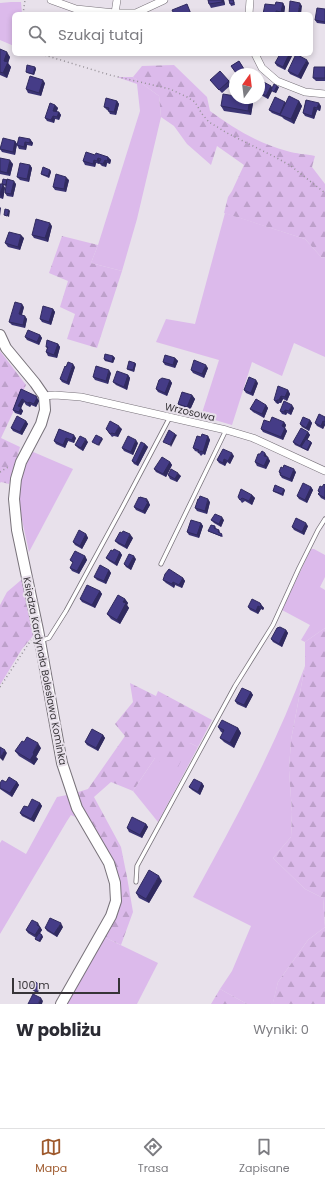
<!DOCTYPE html>
<html lang="pl">
<head>
<meta charset="utf-8">
<style>
	body { margin:0; font-family:Poppins,sans-serif; background:#f7f7f7; color:#2b2b33 }
	.compass { position:absolute; left:229px; top:68px; width:36px; height:36px; border-radius:50%; background:#fff; box-shadow:0 2px 6px #0003; rotate:14deg }
	.scale { position:absolute; left:12px; bottom:10px; width:108px; box-sizing:border-box; padding-left:4px; border:2px solid #373438; border-top:0; font-size:11px; line-height:14px; white-space:nowrap; color:#373438; -webkit-text-stroke:3px #e8e1eb; paint-order:stroke }
	.list { margin:0; padding:0; list-style:none }
	h2 { display:flex; justify-content:space-between; align-items:center; height:52px; margin:0; padding:0 16px; font-size:17px }
	h2 small { font-size:13px; font-weight:400; color:#7c7c81 }
	.icon { flex:none; width:22px; height:22px; fill:none; stroke:currentColor; stroke-width:2; stroke-linecap:round; stroke-linejoin:round }
	.map { position:relative; flex:none; width:325px; height:1004px; overflow:hidden }
	.search { position:absolute; background:#fff; box-shadow:0 2px 6px #0003; left:12px; right:12px; top:12px; height:44px; display:flex; align-items:center; gap:10px; box-sizing:border-box; padding:0 14px; border-radius:6px; color:#7c7c81; font-size:15px }
	.sheet { height:124px; background:#fff }
	nav { display:flex; justify-content:space-around; align-items:center; box-sizing:border-box; height:56px; border-top:1px solid #e1e1e2; background:#fff; font-size:11px; color:#7c7c81 }
	nav a { display:grid; justify-items:center; gap:2px }
	nav .on { color:#9e592c }
	.map>svg:first-child { display:block }
	.grass { fill:#dcbaeb }
	.forest { fill:url(#forest-firs) }
	.lines { fill:none; stroke-linecap:round; stroke-linejoin:round }
	.lane-casing { stroke:#78727a; stroke-width:5 }
	.street-casing { stroke:#78727a; stroke-width:8 }
	.secondary-casing { stroke:#78727a; stroke-width:12 }
	.path { stroke:#969198; stroke-width:1.5; stroke-dasharray:1 3; stroke-linecap:butt }
	.lane { stroke:#fff; stroke-width:3.5 }
	.street { stroke:#fff; stroke-width:7 }
	.secondary { stroke:#fff; stroke-width:10 }
	.wall { fill:#3b3474 }
	.shaded-wall { fill:#302a5e }
	.building { fill:#453c87; stroke:#302a5e }
	.labels { text-anchor:middle; dominant-baseline:central; stroke-width:4; stroke-linejoin:round; paint-order:stroke }
	.street-label { font-size:10px; fill:#373438; stroke:#e8e1eb }
</style>
</head>
<body>
<div class="map">
<svg width="325" height="1004" viewBox="0 0 325 1004">
	<defs>
		<pattern id="forest-firs" width="22" height="20" patternUnits="userSpaceOnUse"><rect width="22" height="20" fill="#dcbaeb"/><path d="M5 1l3.5 6h-7zM16 11l3.5 6h-7z" fill="#bda0ca"/></pattern>
	</defs>
	<rect width="100%" height="100%" fill="#e8e1eb"/>
	<!-- grass -->
	<g class="grass">
		<path d="M11,2H21L22,14H14V46L0,40V3Z"/>
		<path d="M117,77H133L159,96L161,117L137,219L122,271L91,263L98,245L140,111L137,84Z"/>
		<path d="M225,213L305,239L322,258L325,257V357L294,343L282,376L252,362L232,425L201,416L219,360L156,342L166,319L195,324Z"/>
		<path d="M31,451L73,469L29,552L19,506L20,477Z"/>
		<path d="M311,549H314L325,555V577L320,587L325,590V628L305,642L301,640L310,625L282,610Z"/>
		<path d="M305,666L291,740L289,770L292,812L291,837L273,858L305,889L323,898L325,927L308,940L278,982L273,1003L270,1004H247L220,989L232,971L251,926L193,897C234,822 276,746 305,666Z"/>
		<path d="M190,743L198,747L158,822L133,791L155,758Z"/>
		<path d="M67,795L75,817L71,815L67,821L0,934V843L2,840L26,854L57,797Z"/>
		<path d="M104,937L158,963L137,1004H65Z"/>
	</g>
	<!-- forest -->
	<g class="forest">
		<path d="M174,65L207,97L210,111C233,128 259,144 287,151C296,154 306,154 315,156L312,167L325,184V257L322,258L305,239L224,213L228,197L232,191L244,165L217,146L211,165L187,144L174,126L161,117L159,96L133,77L142,66Z"/>
		<path d="M62,236L98,245L91,263L122,271L97,348L67,339L75,314L60,307L68,281L49,273Z"/>
		<path d="M0,351L26,385L1,438L20,447L9,484L1,482L0,483Z"/>
		<path d="M27,575L38,630L22,649L0,685V605L7,592Z"/>
		<path d="M325,628V924L323,898L305,889L273,858L291,837L292,812L289,770L291,740L305,666V642Z"/>
		<path d="M130,683L156,696L158,691L212,720L198,747L190,743L175,773L155,758L133,791L111,782L94,797L121,847L127,877L133,912L121,945L104,937L118,911L119,884L117,873L111,856L82,810L75,793L88,789L125,736L115,724L133,702Z"/>
		<path d="M325,927V1004H270L273,1002L278,982L308,940Z"/>
		<path d="M220,989L247,1004H211Z"/>
	</g>
	<g class="lines">
		<defs>
			<g id="lane">
				<path d="M161,564L226,430"/>
				<path d="M40,641L49,638L66,611L122,508L170,417"/>
				<path d="M136,882L137,866L235,686L273,625L299,568L318,530L325,519"/>
			</g>
			<g id="street">
				<path d="M51,0L76,9L115,13H136L164,0"/>
				<path d="M115,13L117,0"/>
				<path d="M249,14L250,0"/>
				<path d="M255,54L262,68L277,81L305,92L325,94"/>
				<path d="M44,396L55,395L81,397L226,430L253,438L325,471"/>
			</g>
			<path id="secondary" d="M0,335L6,348L35,383L44,396L45,410L41,424L21,462L16,479L14,499L17,530L38,630L62,763L77,808L109,863L115,883L116,901L111,916L61,1004"/>
		</defs>
		<!-- lane casing -->
		<use href="#lane" class="lane-casing"/>
		<!-- street casing -->
		<use href="#street" class="street-casing"/>
		<!-- secondary casing -->
		<use href="#secondary" class="secondary-casing"/>
		<!-- path -->
		<g class="path">
			<path d="M23,14L25,0"/>
			<path d="M41,54L110,75L170,89L187,97L195,102L202,114L209,122L227,133L277,158L291,166L325,193"/>
			<path d="M0,472L10,466"/>
			<path d="M0,687L31,640"/>
		</g>
		<!-- lane -->
		<use href="#lane" class="lane"/>
		<!-- street -->
		<use href="#street" class="street"/>
		<!-- secondary -->
		<use href="#secondary" class="secondary"/>
	</g>
	<!-- wall -->
	<g class="wall">
		<path d="M208,0H224L225,5L211,8L209,4Z"/>
		<path d="M229,0H234L235,5L231,6Z"/>
		<path d="M283,3L285,7L284,14H263L275,5Z"/>
		<path d="M325,9V24L317,23L315,20Z"/>
		<path d="M0,49L10,57L8,63L11,67L7,78L0,75Z"/>
		<path d="M292,56L285,70L277,66L275,63Z"/>
		<path d="M239,61L246,72L242,74H237L231,66Z"/>
		<path d="M309,63L301,79L290,74L288,71Z"/>
		<path d="M35,67L36,69L34,75L27,73L26,72Z"/>
		<path d="M325,67V81H316L313,78Z"/>
		<path d="M210,80L229,81L232,84L222,93Z"/>
		<path d="M259,82L271,86L272,88L277,86L279,87L276,93L272,91L268,99L259,94Z"/>
		<path d="M45,83L41,96L28,93L26,89Z"/>
		<path d="M306,100L321,106L320,111L317,110L314,119L305,116L303,113Z"/>
		<path d="M117,101L119,104L116,115L110,114L108,110H107L104,107Z"/>
		<path d="M299,101L302,106L294,124L284,119L282,117L272,113L269,110L285,102L286,103Z"/>
		<path d="M253,103L251,115L224,111L221,106Z"/>
		<path d="M55,105L58,108L56,112H59L61,115L59,120L55,119L54,123L47,121L45,118Z"/>
		<path d="M30,139L33,143L32,146L27,145L26,150L19,149L17,145Z"/>
		<path d="M15,141L17,144L15,155L2,152L0,149Z"/>
		<path d="M95,155L108,157L111,160L110,164L107,163L106,167L102,166L99,163V164L96,163L95,167L85,165L83,161Z"/>
		<path d="M0,158L13,164L10,176L0,174Z"/>
		<path d="M30,165L32,168L29,182L20,180L17,177Z"/>
		<path d="M50,170L51,172L49,178L42,175L41,174Z"/>
		<path d="M7,180L16,184L13,197L7,196L5,193L6,186L3,185L5,188L3,199L0,198V184H2Z"/>
		<path d="M69,180L66,192L55,190L53,187Z"/>
		<path d="M52,226L48,242L34,238L32,235Z"/>
		<path d="M24,238L20,250L8,247L5,243Z"/>
		<path d="M24,307L22,315L27,319L25,328L12,325L9,322Z"/>
		<path d="M53,309L55,312L51,325L42,322L40,319Z"/>
		<path d="M40,335L42,338L39,345L27,340L25,337Z"/>
		<path d="M58,344L60,347L57,358L48,356L46,352L47,348L46,347Z"/>
		<path d="M113,356L115,358L113,363L105,361L104,359Z"/>
		<path d="M175,358L178,361L175,368L165,365L163,362Z"/>
		<path d="M135,363L136,364L134,372L128,370L127,369Z"/>
		<path d="M75,367L69,385L62,382L60,379Z"/>
		<path d="M208,368L204,378L193,373L191,370Z"/>
		<path d="M111,373L108,384L95,380L93,377Z"/>
		<path d="M128,375L130,378L127,390L116,385L113,382Z"/>
		<path d="M170,380L172,383L167,396L158,392L156,389Z"/>
		<path d="M258,383L253,396L246,393L244,390Z"/>
		<path d="M21,389L38,399L39,401L36,407L31,405L30,407L26,405L24,402L21,408L23,411L21,415L15,413L13,410Z"/>
		<path d="M288,390L290,394L287,401L283,399L281,403H279L278,404L276,403L274,400Z"/>
		<path d="M192,395L195,399L190,410L180,407L178,404Z"/>
		<path d="M266,405L268,408L264,418L253,412L250,409Z"/>
		<path d="M294,408L291,415L287,413L286,415L282,414L280,411Z"/>
		<path d="M325,417V425L323,429L317,426L315,423Z"/>
		<path d="M310,420L312,423L309,431L302,427L300,424Z"/>
		<path d="M26,421L28,424L22,435L13,431L11,428Z"/>
		<path d="M270,422H284L286,425L285,428L287,431L283,440L263,432L261,429Z"/>
		<path d="M59,429L76,438L74,443L68,441L65,448L56,444L54,441Z"/>
		<path d="M106,429H122L118,437L114,436L112,437Z"/>
		<path d="M308,432L310,435L307,440L311,442L312,443L308,451L295,445L293,442Z"/>
		<path d="M208,436L210,440L205,455L203,454L201,456L198,452L195,451L193,448L201,437Z"/>
		<path d="M88,442L83,451L78,448L75,445Z"/>
		<path d="M138,443L133,455L124,451L122,448Z"/>
		<path d="M145,444L148,447L138,466L134,464L132,461Z"/>
		<path d="M234,456L230,464L227,462L225,466L219,463L217,460Z"/>
		<path d="M267,456V457L270,461L266,469L257,466L255,462Z"/>
		<path d="M170,462L172,465L166,477L156,472L154,469Z"/>
		<path d="M283,468L296,472L292,482L282,478L280,475L279,472Z"/>
		<path d="M168,475L181,476L177,482L170,479Z"/>
		<path d="M325,485V500L321,498L318,494L319,493L318,491Z"/>
		<path d="M311,487L313,490L307,503L299,499L297,496Z"/>
		<path d="M285,490L283,496L274,492L273,491Z"/>
		<path d="M252,495L255,498L252,505L245,501L242,503L238,497Z"/>
		<path d="M149,502V503L150,505L145,514L136,510L134,507Z"/>
		<path d="M210,502L207,514L197,511L195,508Z"/>
		<path d="M211,520H224L221,527L214,523Z"/>
		<path d="M201,523L203,526L199,538L189,535L187,532Z"/>
		<path d="M215,526L216,528H215L219,530L220,532V533L223,536L222,537L210,532L208,531Z"/>
		<path d="M308,526L304,535L294,530L292,527Z"/>
		<path d="M86,534L88,538L82,549L75,545L73,542Z"/>
		<path d="M133,538L127,549L118,544L115,541Z"/>
		<path d="M113,551L120,552L122,555L117,566L109,561L106,558Z"/>
		<path d="M85,556L87,560L79,574L72,571L70,568L73,563L70,560Z"/>
		<path d="M136,559L131,570L126,567L124,564Z"/>
		<path d="M109,570L111,573L106,584L97,580L94,577Z"/>
		<path d="M183,578L185,581L182,588L175,585L174,588L166,583L163,580Z"/>
		<path d="M100,591L102,594L95,608L82,602L80,599Z"/>
		<path d="M125,599L128,603L127,605L129,608L120,624L111,619L107,614Z"/>
		<path d="M260,603L264,608L263,610L261,609L258,614L250,610L248,607Z"/>
		<path d="M286,630L288,633L282,647L273,642L271,639Z"/>
		<path d="M251,692L253,695L246,708L237,704L235,701Z"/>
		<path d="M218,727L238,728L241,733L234,748L224,742L220,738L223,733L221,732Z"/>
		<path d="M103,735L105,738L98,751L87,745L85,742Z"/>
		<path d="M41,748L36,757L38,759L34,765L19,756L15,751Z"/>
		<path d="M17,782L19,785L12,797L0,789V783Z"/>
		<path d="M202,783L204,786L200,795L192,790L189,787Z"/>
		<path d="M40,803L42,806L34,822L22,816L20,813L28,807Z"/>
		<path d="M146,824L148,827L142,838L129,832L127,828Z"/>
		<path d="M162,881L149,903L139,898L136,893Z"/>
		<path d="M40,927L42,930L40,933L43,937L40,942L36,940L35,939L36,938L28,933L26,930Z"/>
		<path d="M63,927L57,937L47,931L45,928Z"/>
	</g>
	<!-- shaded-wall -->
	<g class="shaded-wall">
		<path d="M222,0H224L225,5L222,2Z"/>
		<path d="M283,3L285,7L284,14H282L281,12Z"/>
		<path d="M300,3L302,6L301,14H298Z"/>
		<path d="M7,52L10,57L8,63L11,67L7,78L3,73L4,61Z"/>
		<path d="M289,54H291L292,56L285,70L283,67Z"/>
		<path d="M307,60L309,63L301,79L298,76Z"/>
		<path d="M35,67L36,69L34,75L33,74Z"/>
		<path d="M43,80L45,83L41,96L39,93Z"/>
		<path d="M271,86L273,89L271,90L272,91L268,99L266,96Z"/>
		<path d="M277,86L279,87L276,93L274,92Z"/>
		<path d="M250,98L253,103L251,115L248,111Z"/>
		<path d="M117,101L119,104L116,115L114,112Z"/>
		<path d="M299,101L302,106L294,124L291,119Z"/>
		<path d="M319,103L321,106L320,111L317,108Z"/>
		<path d="M55,105L58,108L56,114L53,111Z"/>
		<path d="M314,107L317,110L314,119L312,116Z"/>
		<path d="M59,112L61,115L59,120L57,117Z"/>
		<path d="M53,116L55,119L54,123L51,120Z"/>
		<path d="M30,139L33,143L32,146L30,143Z"/>
		<path d="M15,141L17,144L15,155L13,152Z"/>
		<path d="M25,142L27,145L26,150L24,147Z"/>
		<path d="M108,157L111,160L110,164L107,161Z"/>
		<path d="M98,158L100,161L99,164L97,161Z"/>
		<path d="M10,160L13,164L10,176L7,173Z"/>
		<path d="M94,160L96,163L95,167L93,164Z"/>
		<path d="M105,160L107,163L106,167L103,164Z"/>
		<path d="M30,165L32,168L29,182L27,179Z"/>
		<path d="M50,170L51,172L49,178L48,176Z"/>
		<path d="M66,177L69,180L66,192L64,189Z"/>
		<path d="M14,181L16,184L13,197L11,194Z"/>
		<path d="M3,184L5,188L3,199L0,195Z"/>
		<path d="M0,207L1,208L0,216Z"/>
		<path d="M9,210L10,211L9,217L7,216Z"/>
		<path d="M50,223L52,226L48,242L45,238Z"/>
		<path d="M21,235L24,238L20,250L18,247Z"/>
		<path d="M22,304L24,307L21,317L19,314Z"/>
		<path d="M53,309L55,312L51,325L49,322Z"/>
		<path d="M25,316L27,319L25,328L23,325Z"/>
		<path d="M40,335L42,338L39,345L37,342Z"/>
		<path d="M58,344L60,347L57,358L54,355Z"/>
		<path d="M113,356L115,358L113,363L112,362Z"/>
		<path d="M175,358L178,361L175,368L173,365Z"/>
		<path d="M135,363L136,364L134,372L133,370Z"/>
		<path d="M73,364L75,367L69,385L67,382Z"/>
		<path d="M206,365L208,368L204,378L202,374Z"/>
		<path d="M109,370L111,373L108,384L106,381Z"/>
		<path d="M128,375L130,378L127,390L124,387Z"/>
		<path d="M170,380L172,383L167,396L165,393Z"/>
		<path d="M256,380L258,383L253,396L251,393Z"/>
		<path d="M288,390L290,394L287,401L285,397Z"/>
		<path d="M192,395L195,399L190,410L187,407Z"/>
		<path d="M36,396L39,401L36,407L34,404Z"/>
		<path d="M281,396L283,399L281,403L279,400Z"/>
		<path d="M22,399L24,402L21,408L23,411L21,415L19,412L18,406Z"/>
		<path d="M277,400L279,403L278,404L276,401Z"/>
		<path d="M29,402L31,405L30,407L28,403Z"/>
		<path d="M266,405L268,408L264,418L262,414Z"/>
		<path d="M292,405L294,408L291,415L289,411Z"/>
		<path d="M285,410L287,413L286,415L284,412Z"/>
		<path d="M310,420L312,423L309,431L306,428Z"/>
		<path d="M26,421L28,424L22,435L20,432Z"/>
		<path d="M323,421L325,425L323,429L321,426Z"/>
		<path d="M284,422L286,425L284,430L282,426Z"/>
		<path d="M119,426L122,429L118,437L115,434Z"/>
		<path d="M285,428L287,431L283,440L281,437Z"/>
		<path d="M308,432L310,435L303,448L300,446Z"/>
		<path d="M175,434L177,435L171,447L170,445Z"/>
		<path d="M74,435L76,438L74,443L72,440Z"/>
		<path d="M208,436L210,440L205,455L203,452Z"/>
		<path d="M66,438L68,441L65,448L63,445Z"/>
		<path d="M102,438L103,439L99,446L98,445Z"/>
		<path d="M86,439L88,442L83,451L81,448Z"/>
		<path d="M136,440L138,443L133,455L131,452Z"/>
		<path d="M311,442L312,443L308,451L307,450Z"/>
		<path d="M145,444L148,447L138,466L136,463Z"/>
		<path d="M232,453L234,456L230,464L228,461Z"/>
		<path d="M265,453L267,456L266,459L264,456Z"/>
		<path d="M268,457L270,461L266,469L264,466Z"/>
		<path d="M224,459L227,462L225,466L223,463Z"/>
		<path d="M170,462L172,465L166,477L163,474Z"/>
		<path d="M294,469L296,472L292,482L290,479Z"/>
		<path d="M178,473L181,476L177,482L175,479Z"/>
		<path d="M311,487L313,490L307,503L305,500Z"/>
		<path d="M284,489L285,490L283,496L282,494Z"/>
		<path d="M252,495L255,498L252,505L249,501Z"/>
		<path d="M147,499L149,502V503L150,505L145,514L143,511Z"/>
		<path d="M208,499L210,502L207,514L205,511Z"/>
		<path d="M222,517L224,520L221,527L219,524Z"/>
		<path d="M201,523L203,526L199,538L197,535Z"/>
		<path d="M306,523L308,526L304,535L302,532Z"/>
		<path d="M86,534L88,538L82,549L80,546Z"/>
		<path d="M130,534L133,538L127,549L125,546Z"/>
		<path d="M120,552L122,555L117,566L115,563Z"/>
		<path d="M85,556L87,560L79,574L77,571Z"/>
		<path d="M134,556L136,559L131,570L128,567Z"/>
		<path d="M109,570L111,573L106,584L104,581Z"/>
		<path d="M183,578L185,581L182,588L179,585Z"/>
		<path d="M173,582L175,585L174,588L172,584Z"/>
		<path d="M100,591L102,594L95,608L92,605Z"/>
		<path d="M125,599L128,603L127,605L129,608L120,624L117,620L123,602Z"/>
		<path d="M261,605L264,608L263,610L260,607Z"/>
		<path d="M258,606L261,609L258,614L256,611Z"/>
		<path d="M286,630L288,633L282,647L279,644Z"/>
		<path d="M251,692L253,695L246,708L244,705Z"/>
		<path d="M238,728L241,733L234,748L230,743Z"/>
		<path d="M103,735L105,738L98,751L96,748Z"/>
		<path d="M38,743L41,748L36,757L38,759L34,765L30,760L33,753Z"/>
		<path d="M5,750L7,753L3,761L0,758Z"/>
		<path d="M17,782L19,785L12,797L10,793Z"/>
		<path d="M202,783L204,786L200,795L198,792Z"/>
		<path d="M40,803L42,806L34,822L31,819Z"/>
		<path d="M146,824L148,827L142,838L140,835Z"/>
		<path d="M159,876L162,881L149,903L146,899Z"/>
		<path d="M38,923L42,930L37,938L35,935L37,925Z"/>
		<path d="M61,923L63,927L57,937L54,934Z"/>
		<path d="M42,935L43,937L40,942L39,941Z"/>
		<path d="M40,985L41,987L37,994L36,992Z"/>
		<path d="M41,998L43,1001L42,1004H38Z"/>
	</g>
	<!-- building -->
	<g class="building">
		<path d="M208,0H222V2L209,4Z"/>
		<path d="M229,0H233L234,3L230,4Z"/>
		<path d="M290,1L300,3L298,14H289Z"/>
		<path d="M276,2L283,3L281,12L276,11V14H263L265,4L275,5Z"/>
		<path d="M187,4L191,14H174L172,10Z"/>
		<path d="M317,8L325,9V22L315,20Z"/>
		<path d="M0,49L7,52L4,61L8,62L3,73L0,72Z"/>
		<path d="M280,54H289L283,67L275,63Z"/>
		<path d="M296,54L307,60L298,76L288,71Z"/>
		<path d="M239,61L244,69L236,73L231,66Z"/>
		<path d="M27,65L35,67L33,74L26,72Z"/>
		<path d="M314,67H325V78H313Z"/>
		<path d="M220,71L229,81L219,90L210,80Z"/>
		<path d="M30,76L43,80L39,93L26,89Z"/>
		<path d="M260,80L271,86L266,96L259,92V82Z"/>
		<path d="M274,84L277,86L274,92L271,90Z"/>
		<path d="M223,94L235,96V98H250L248,111L221,106Z"/>
		<path d="M289,96L299,101L291,119L280,115Z"/>
		<path d="M275,97L285,102L280,114L269,110Z"/>
		<path d="M106,98L117,101L114,112L108,111L109,108L104,107Z"/>
		<path d="M306,100L319,103L317,108L314,107L312,116L303,113Z"/>
		<path d="M50,103L55,105L53,111L59,112L57,117L53,116L51,120L45,118Z"/>
		<path d="M19,137L30,139V143L25,142L24,147L17,145Z"/>
		<path d="M3,138L15,141L13,152L0,149Z"/>
		<path d="M86,152L95,155L96,153L108,157L107,161L105,160L103,164L99,163L101,159L98,158L97,161L94,160L93,164L83,161Z"/>
		<path d="M0,158L10,160L7,173L0,171Z"/>
		<path d="M20,163L30,165L27,179L17,177Z"/>
		<path d="M43,167L50,170L48,176L41,174Z"/>
		<path d="M56,174L66,177L64,189L53,187Z"/>
		<path d="M3,179L7,180L6,185L2,184Z"/>
		<path d="M7,179L14,181L11,194L5,193Z"/>
		<path d="M0,184H3L0,195Z"/>
		<path d="M5,209L9,210L7,216L4,215Z"/>
		<path d="M36,219L50,223L45,238L32,235Z"/>
		<path d="M9,232L21,235L18,247L5,243Z"/>
		<path d="M15,302L22,304L19,314L25,316L23,325L9,322Z"/>
		<path d="M43,306L53,309L49,322L40,319Z"/>
		<path d="M28,330L40,335L37,342L25,337Z"/>
		<path d="M47,340L58,344L54,355L46,352L48,347H46Z"/>
		<path d="M105,354L113,356L112,362L104,359Z"/>
		<path d="M165,355L175,358L173,365L163,362Z"/>
		<path d="M194,360L206,365L202,374L191,370Z"/>
		<path d="M129,361L135,363L133,370L127,369Z"/>
		<path d="M68,362L73,364L67,382L60,379L65,366L66,367Z"/>
		<path d="M96,366L109,370L106,381L93,377Z"/>
		<path d="M117,371L128,375L124,387L113,382Z"/>
		<path d="M249,377L256,380L251,393L244,390Z"/>
		<path d="M162,378L170,380L165,393L156,389L159,380Z"/>
		<path d="M278,386L288,390L285,397L281,396L279,400H277L276,401L274,400Z"/>
		<path d="M21,389L36,396L37,398L34,404L29,402L28,403L24,401V400L22,399L18,406L21,407L19,412L13,410Z"/>
		<path d="M182,392L192,395L187,407L178,404Z"/>
		<path d="M256,399L266,405L262,414L250,409Z"/>
		<path d="M284,401L292,405L289,411L285,410L284,412L280,411Z"/>
		<path d="M319,414L325,417V422L323,421L321,426L315,423Z"/>
		<path d="M17,416L26,421L20,432L11,428Z"/>
		<path d="M272,417L284,422L282,426L285,428L281,437L261,429L264,420L270,422Z"/>
		<path d="M303,417L310,420L306,428L300,424Z"/>
		<path d="M110,421L119,426L115,434L112,433L110,434L108,431L106,429Z"/>
		<path d="M301,428L308,432L300,446L293,442Z"/>
		<path d="M59,429L74,435L72,440L66,438L63,445L54,441Z"/>
		<path d="M169,430L175,434L170,445L163,442Z"/>
		<path d="M202,434L208,436L203,452L201,451L198,453L199,450L193,448L197,436L201,437Z"/>
		<path d="M96,435L102,438L98,445L92,442Z"/>
		<path d="M80,436L86,439L81,448L75,445Z"/>
		<path d="M128,436L136,440L131,452L122,448Z"/>
		<path d="M306,439L311,442L307,450L301,447Z"/>
		<path d="M141,442L145,444L136,463L132,461Z"/>
		<path d="M223,449L232,453L228,461L224,459L223,463L217,460Z"/>
		<path d="M262,451L265,453L264,456L268,457L264,466L255,462L258,454H260Z"/>
		<path d="M162,457L170,462L163,474L154,469Z"/>
		<path d="M284,465L294,469L290,479L280,475L281,473L279,472L281,467L283,468Z"/>
		<path d="M171,469L178,473L175,479L168,475Z"/>
		<path d="M303,483L311,487L305,500L297,496Z"/>
		<path d="M324,484L325,485V498L318,494L320,492L318,491L320,486L322,487Z"/>
		<path d="M275,485L284,489L282,494L273,491Z"/>
		<path d="M241,489L252,495L249,501L242,498L240,500L238,497Z"/>
		<path d="M200,496L208,499L205,511L195,508L198,499H199Z"/>
		<path d="M139,497L140,498V497L147,499L146,501L148,502L143,511L134,507Z"/>
		<path d="M215,514L222,517L219,524L211,520Z"/>
		<path d="M296,518L306,523L302,532L292,527Z"/>
		<path d="M191,520L201,523L197,535L187,532Z"/>
		<path d="M211,525L215,526L214,528L219,530L218,532L222,534L221,536L208,531Z"/>
		<path d="M79,530L86,534L80,546L73,542Z"/>
		<path d="M123,531L130,534L125,546L115,541L120,532L122,533Z"/>
		<path d="M114,549L120,552L115,563L106,558L111,550L113,551Z"/>
		<path d="M75,551L85,556L77,571L70,568L73,562L70,560Z"/>
		<path d="M129,554L134,556L128,567L124,564Z"/>
		<path d="M100,565L109,570L104,581L94,577Z"/>
		<path d="M169,569L183,578L179,585L173,582L172,584L163,580L165,574Z"/>
		<path d="M87,585L100,591L92,605L80,599Z"/>
		<path d="M118,595L125,599L123,602L126,603L117,620L107,614Z"/>
		<path d="M252,599L260,603L261,605L260,607L258,606L256,611L248,607Z"/>
		<path d="M280,627L286,630L279,644L271,639L277,628Z"/>
		<path d="M242,688L251,692L244,705L235,701Z"/>
		<path d="M222,720L238,728L230,743L220,738L224,730L218,727Z"/>
		<path d="M92,729L103,735L96,748L85,742Z"/>
		<path d="M27,737L38,743L33,753L34,754L30,760L15,751L22,741L24,742Z"/>
		<path d="M0,747L5,750L0,758Z"/>
		<path d="M9,777L17,782L10,793L0,788V783L2,780L6,782Z"/>
		<path d="M194,779L202,783L198,792L189,787Z"/>
		<path d="M32,799L40,803L31,819L20,813L24,806L28,807Z"/>
		<path d="M132,817L146,824L140,835L127,828Z"/>
		<path d="M149,870L159,876L146,899L136,893Z"/>
		<path d="M50,918L61,923L54,934L45,928Z"/>
		<path d="M32,920L38,923L37,925L40,927L35,935L26,930Z"/>
		<path d="M39,933L42,935L39,941L35,939Z"/>
		<path d="M34,981L40,985L36,992L30,988Z"/>
		<path d="M33,994L41,998L38,1004H28Z"/>
	</g>
	<g class="labels">
		<!-- street labels -->
		<g class="street-label">
			<text transform="translate(190 412) rotate(13)">Wrzosowa</text>
			<text transform="translate(45 671) rotate(79)">Księdza Kardynała Bolesława Kominka</text>
		</g>
	</g>
</svg>
<svg class="compass" viewBox="-18 -18 36 36"><path d="M0-13l5 13h-10z" fill="#e53935"/><path d="M0 13l5-13h-10z" fill="#7c7c81"/></svg>
<div class="scale">100 m</div>
<div class="search"><svg class="icon" aria-label="search" viewBox="0 0 24 24"><circle cx="10" cy="10" r="6"/><path d="M15 15l6 6"/></svg>Szukaj tutaj</div>
</div>
<section class="sheet">
<h2>W pobliżu<small>Wyniki: 0</small></h2>
<ul class="list">
</ul>
</section>
<nav>
<a class="on"><svg class="icon" aria-label="map" viewBox="0 0 24 24"><path d="M3 6l6-2 6 2 6-2v14l-6 2-6-2-6 2zM9 4v14M15 6v14"/></svg>Mapa</a>
<a><svg class="icon" aria-label="directions" viewBox="0 0 24 24"><path d="M12 3l9 9-9 9-9-9zM9 14v-3h6M13 9l2 2-2 2"/></svg>Trasa</a>
<a><svg class="icon" aria-label="saved" viewBox="0 0 24 24"><path d="M7 4h10v16l-5-4-5 4z"/></svg>Zapisane</a>
</nav>
</body>
</html>
